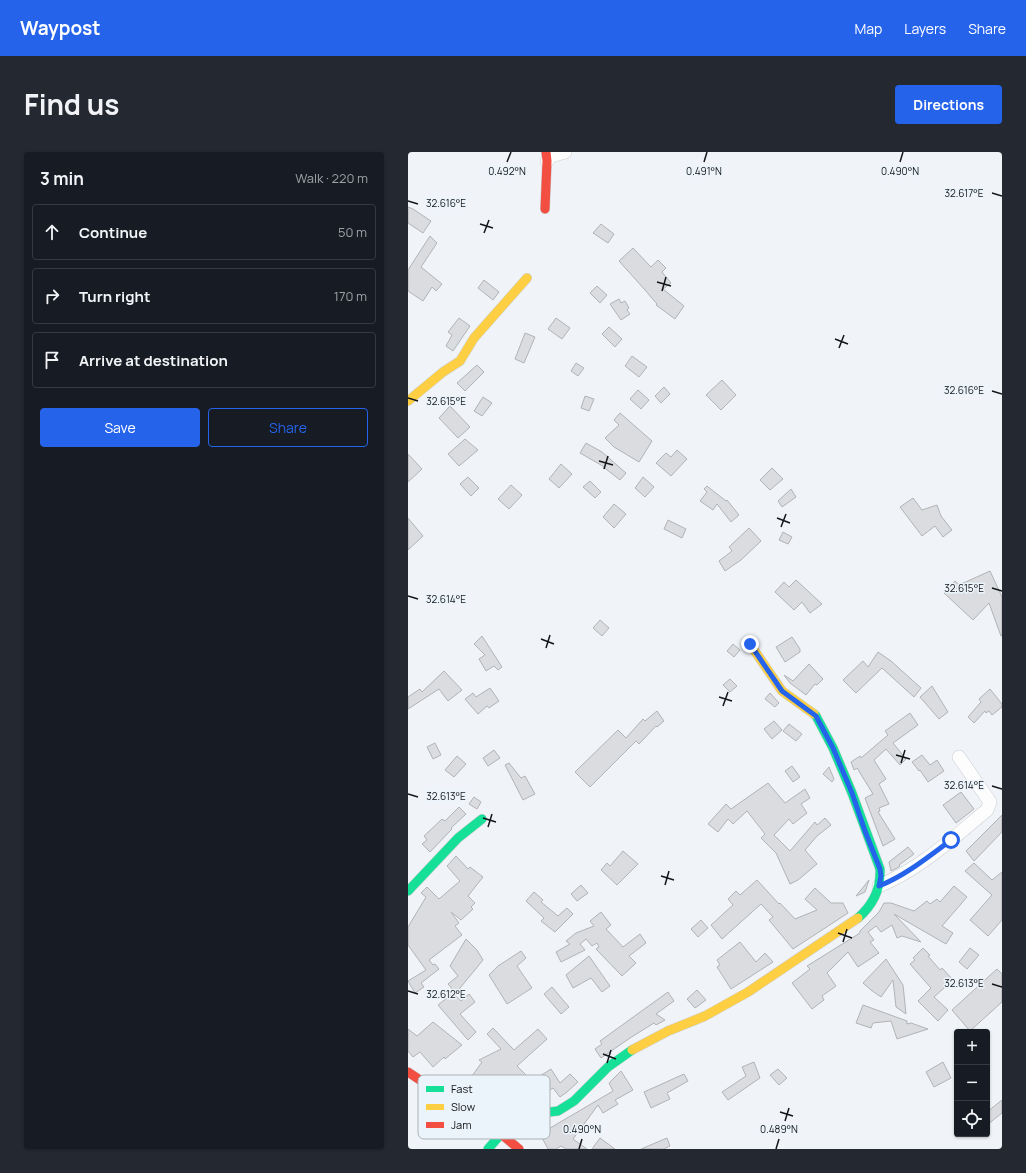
<!DOCTYPE html>
<html lang="en">
<head>
<meta charset="utf-8">
<style>
	body { margin:0; font-family:Manrope,sans-serif; background:#242831; color:#f1f3f6 }
	.controls { position:absolute; right:12px; bottom:12px; display:grid; overflow:hidden; border-radius:4px; box-shadow:0 1px 3px #0004 }
	.controls button { width:36px; height:36px; display:grid; place-items:center; padding:0; border:0; border-bottom:1px solid #363941; background:#171b24; color:#f1f3f6; font:20px sans-serif }
	.stop { position:absolute; width:12px; height:12px; margin:-9px; border:3px solid #2563eb; border-radius:50%; background:#fff }
	.stop.end { background:#2563eb; border-color:#fff; box-shadow:0 1px 4px #0008 }
	.list { margin:0; padding:0; list-style:none }
	h2 { display:flex; justify-content:space-between; align-items:center; height:52px; margin:0; padding:0 16px; font-size:17px }
	h2 small { font-size:13px; font-weight:400; color:#9ea1a6 }
	.list li { display:grid; grid-template-columns:26px 1fr auto; gap:12px; align-items:center; box-sizing:border-box; height:56px; margin:0 8px 8px; padding:0 8px; border:1px solid #363941; border-radius:4px }
	.list b { display:block; font-size:15px; white-space:nowrap }
	.list em { font-size:13px; font-style:normal; color:#9ea1a6 }
	.actions { display:flex; gap:8px; padding:12px 16px }
	.actions a { flex:1; padding:9px 0; border:1px solid #2563eb; border-radius:4px; text-align:center; font-size:14px; color:#2563eb }
	.actions .main { background:#2563eb; color:#fff }
	.icon { flex:none; width:22px; height:22px; fill:none; stroke:currentColor; stroke-width:2; stroke-linecap:round; stroke-linejoin:round }
	.map { position:relative; flex:none; width:594px; height:997px; overflow:hidden; border-radius:4px }
	header { display:flex; align-items:center; gap:24px; box-sizing:border-box; height:56px; padding:0 20px; background:#2563eb; color:#fff }
	header strong { font-size:19px }
	nav { display:flex; gap:22px; margin-inline-start:auto; font-size:14px }
	.intro { display:flex; align-items:center; justify-content:space-between; box-sizing:border-box; height:96px; padding:0 24px }
	h1 { margin:0; font-size:28px }
	.button { padding:10px 18px; border-radius:4px; background:#2563eb; color:#fff; font-size:14px; font-weight:700 }
	main { display:flex; gap:24px; padding:0 24px }
	aside { flex:1; background:#171b24; border-radius:4px; box-shadow:0 1px 3px #0004 }
	.map>svg:first-child { display:block }
	.building { fill:#dbdcdf; stroke:#b1b3b5 }
	.lines { fill:none; stroke-linecap:round; stroke-linejoin:round }
	.street-casing { stroke:#cbced1; stroke-width:14 }
	.fast-casing { stroke:#cbced1; stroke-width:10 }
	.slow-casing { stroke:#cbced1; stroke-width:10 }
	.jam-casing { stroke:#cbced1; stroke-width:10 }
	.street { stroke:#fdfdfe; stroke-width:13 }
	.fast { stroke:#16e098; stroke-width:9 }
	.slow { stroke:#ffcf43; stroke-width:9 }
	.jam { stroke:#f24e42; stroke-width:9 }
	.route { stroke:#2563eb; stroke-width:5 }
	.ticks { fill:none; stroke:#141719; stroke-width:1.5 }
	.key { fill:#ecf4fb; stroke:#abb2b7; stroke-width:1 }
	.key-label { font-size:11px; fill:#141719 }
	.ticks-label { font-size:10px; text-anchor:middle; fill:#141719; stroke:#ecf4fb; stroke-width:3; stroke-linejoin:round; paint-order:stroke }
</style>
</head>
<body>
<header>
<strong>Waypost</strong>
<nav><a>Map</a><a>Layers</a><a>Share</a></nav>
</header>
<div class="intro"><h1>Find us</h1><a class="button">Directions</a></div>
<main>
<aside>
<h2>3 min<small>Walk · 220 m</small></h2>
<ul class="list">
<li><svg class="icon" aria-label="ahead" viewBox="0 0 24 24"><path d="M12 20V5M6 11l6-6 6 6"/></svg><div><b>Continue</b></div><em>50 m</em></li>
<li><svg class="icon" aria-label="right" viewBox="0 0 24 24"><path d="M7 20v-9h11M14 6l5 5-5 5"/></svg><div><b>Turn right</b></div><em>170 m</em></li>
<li><svg class="icon" aria-label="arrive" viewBox="0 0 24 24"><path d="M6 21V4h12l-3 4 3 4H6"/></svg><div><b>Arrive at destination</b></div></li>
</ul>
<div class="actions"><a class="main">Save</a><a>Share</a></div>
</aside>
<div class="map">
<svg width="594" height="997" viewBox="0 0 594 997">
	<rect width="100%" height="100%" fill="#f0f4f8"/>
	<!-- building -->
	<g class="building">
		<path d="M0,55L5,57L23,69L15,81L0,71Z"/>
		<path d="M193,72L206,82L200,91L185,81Z"/>
		<path d="M22,84L29,91L13,115L34,132L28,139L24,135L15,149L0,139V118Z"/>
		<path d="M225,96L243,115L250,108L258,116L254,120L263,131L255,137L276,154L267,167L248,153L249,152L237,138L211,109Z"/>
		<path d="M76,128L91,140L85,148L70,136Z"/>
		<path d="M189,134L199,143L192,151L182,141Z"/>
		<path d="M211,147L213,151L217,149L221,156L219,158L222,162L213,168L202,152Z"/>
		<path d="M51,166L62,174L45,199L38,194L44,183L40,180Z"/>
		<path d="M148,166L162,176L154,187L140,177Z"/>
		<path d="M201,175L214,187L207,195L194,182Z"/>
		<path d="M117,181L127,185L116,211L107,207Z"/>
		<path d="M224,204L239,215L231,225L217,214Z"/>
		<path d="M168,211L176,216L170,224L163,219Z"/>
		<path d="M69,213L76,220L57,239L49,231Z"/>
		<path d="M314,228L328,243L313,258L298,243Z"/>
		<path d="M256,235L262,242L253,251L247,244Z"/>
		<path d="M230,238L241,248L233,257L222,247Z"/>
		<path d="M177,244L186,247L181,259L173,256Z"/>
		<path d="M75,245L84,251L74,264L66,259Z"/>
		<path d="M42,254L62,275L50,286L31,266Z"/>
		<path d="M212,261L244,289L231,310L206,295L197,286L211,273L206,268Z"/>
		<path d="M57,287L70,298L51,314L40,302Z"/>
		<path d="M178,291L194,300L218,321L212,328L193,313L172,301Z"/>
		<path d="M269,298L279,307L263,324L248,311L258,301L263,305Z"/>
		<path d="M0,302L14,317L0,330Z"/>
		<path d="M153,312L164,322L151,336L141,327Z"/>
		<path d="M364,316L375,327L362,338L352,328Z"/>
		<path d="M60,325L71,336L63,344L52,332Z"/>
		<path d="M235,325L246,335L237,345L227,336Z"/>
		<path d="M182,329L193,340L187,346L175,335Z"/>
		<path d="M103,333L114,343L101,357L90,347Z"/>
		<path d="M299,334L318,349L319,348L331,363L323,370L309,352L305,358L292,349L299,340L296,337Z"/>
		<path d="M383,337L388,345L374,355L370,349Z"/>
		<path d="M505,346L514,358L529,353L533,364L544,378L535,385L527,374L514,384L492,355Z"/>
		<path d="M206,352L218,362L206,376L195,365Z"/>
		<path d="M0,366L15,384L0,398Z"/>
		<path d="M260,368L278,377L274,386L256,377Z"/>
		<path d="M341,376L353,389L333,408L317,419L311,409L324,399L321,395Z"/>
		<path d="M375,380L384,385L380,392L371,388Z"/>
		<path d="M582,419L594,445V484H593L581,451L565,468L536,441L547,429L551,433Z"/>
		<path d="M388,428L414,452L402,461L394,450L386,458L367,440L376,430L381,435Z"/>
		<path d="M192,468L201,476L194,484L185,476Z"/>
		<path d="M74,484L94,515L90,518L86,514L78,519L71,507L77,503L66,492Z"/>
		<path d="M384,485L392,497V500L377,510L368,495Z"/>
		<path d="M325,492L332,498L326,505L319,499Z"/>
		<path d="M470,500L483,509L513,536L506,545L474,516L448,541L435,528L455,509L460,515Z"/>
		<path d="M401,512L415,527L409,533L407,532L398,543L382,531L376,523L385,529Z"/>
		<path d="M36,519L54,538L40,549L31,537L0,557V545L12,537L14,540Z"/>
		<path d="M322,527L329,534L322,540L315,533Z"/>
		<path d="M524,534L540,560L531,567L512,545Z"/>
		<path d="M82,536L91,549L81,556L79,554L70,562L57,547L65,541L68,545Z"/>
		<path d="M582,537L594,552V555L584,563L581,559L578,561L577,559L566,571L560,565L573,550L571,547Z"/>
		<path d="M362,541L371,551L367,555L357,547Z"/>
		<path d="M249,559L256,569L249,575L248,574L231,592L228,589L182,635L167,620L210,578L218,586L235,567L237,569Z"/>
		<path d="M502,561L510,573L485,591L498,607L492,613L478,597L466,608L478,627L471,632L481,652L471,656L472,659L470,660L487,687L475,694L457,646L465,642L449,616L446,618L443,610L452,604L453,606L480,583L477,579Z"/>
		<path d="M366,569L374,578L364,587L356,577Z"/>
		<path d="M381,572L394,582L388,589L375,579Z"/>
		<path d="M27,591L33,603L25,607L19,595Z"/>
		<path d="M86,598L92,606L80,614L75,606Z"/>
		<path d="M514,603L522,613L529,608L536,619L520,630L512,618L511,619L504,610Z"/>
		<path d="M49,604L58,612L46,625L37,618Z"/>
		<path d="M101,611L113,626L117,624L127,642L115,648L97,613Z"/>
		<path d="M384,614L392,625L385,630L377,619Z"/>
		<path d="M421,615L426,627L424,630L415,622Z"/>
		<path d="M360,631L377,651L397,637L402,646L393,652L399,661L385,672L381,667L366,683L382,699L407,670L409,673L417,666L423,673L409,684L397,698L409,712L390,728L382,732L368,701L353,686L357,682L339,659L325,672L320,667L310,680L300,672L318,652L323,657Z"/>
		<path d="M553,640L566,657L548,671L535,653Z"/>
		<path d="M66,645L73,650L69,657L61,652Z"/>
		<path d="M51,655L58,662L43,676L44,677L22,700L14,692L19,688L16,684L34,667L37,669Z"/>
		<path d="M594,663V680L566,709L558,699Z"/>
		<path d="M500,695L506,702L491,713L492,714L491,715L483,719L481,710Z"/>
		<path d="M215,699L230,712L209,733L193,718L199,711L202,714Z"/>
		<path d="M48,704L60,717L62,715L75,725L60,744L67,751L63,755L65,757L53,768L43,760L51,771L47,774L54,783L21,808L25,813L27,812L31,817L13,831L16,835L7,841L0,829L18,818L0,793V775L18,745L13,741L19,735L31,747L52,729L39,714Z"/>
		<path d="M566,711L584,728L594,720V768L580,784L562,768L584,743L557,719Z"/>
		<path d="M349,728L371,752L372,751L387,767L409,758L397,747L407,736L423,751H435L440,761L385,797L361,768L365,765L353,752L314,787L303,773L325,753L320,747L328,739L332,743Z"/>
		<path d="M461,728L457,740L448,744Z"/>
		<path d="M173,733L180,741L169,749L163,742Z"/>
		<path d="M546,734L559,745L534,774L545,781L538,792L486,762L513,790L494,784L489,786L484,773L473,780L468,774L460,780L466,788L462,790L471,801L450,815L440,800L419,821L428,834L414,844L416,848L404,857L384,831L402,817L399,814L452,781V779L471,760L476,751H483L506,759L519,749L522,752L529,747L532,750Z"/>
		<path d="M126,740L135,748L133,750L150,764L159,756L165,762L147,780L133,769L136,766L118,749Z"/>
		<path d="M193,760L203,773L198,777L215,795L232,782L238,791L221,804L228,811L214,824L188,797L191,795L189,791L184,794L178,787L172,792L177,798L153,810L148,800L162,792L158,789L168,781L186,774L182,769Z"/>
		<path d="M293,768L300,776L290,785L283,777Z"/>
		<path d="M58,787L69,798L75,808L48,841L40,832L50,824L42,814Z"/>
		<path d="M332,790L348,810L357,801L365,810L323,837L309,815L312,813L309,808Z"/>
		<path d="M515,796L522,803L520,804L532,818L534,816L545,828L526,845L540,858L530,869L510,849L523,836L502,812L507,808L505,806Z"/>
		<path d="M562,796L571,803L559,817L551,810Z"/>
		<path d="M113,799L118,806L109,814L124,836L99,852L81,823L90,814Z"/>
		<path d="M181,804L202,834L194,840L183,826L165,836L158,823Z"/>
		<path d="M478,807L495,833L498,862L488,855L485,828L473,845L463,838L455,831Z"/>
		<path d="M589,817L594,822V850L562,879L544,858Z"/>
		<path d="M144,835L161,855L153,862L136,842Z"/>
		<path d="M289,838L298,848L287,856L279,847Z"/>
		<path d="M260,840L266,849L248,862L257,868L248,873L246,871L222,886L193,906L187,897L194,892L192,889Z"/>
		<path d="M45,841L53,849L61,842L67,850L52,862L68,880L60,888L30,853Z"/>
		<path d="M455,853L499,869V872L503,871L520,877L489,887L483,869L465,871L463,876L448,871Z"/>
		<path d="M25,870L54,893L37,907L36,905L25,915L12,900L5,905L0,899V877L9,884Z"/>
		<path d="M85,876L106,898L130,877L139,887L109,914L124,929L143,917L152,931L162,922L170,930L159,940L152,945L145,936L127,948L130,951L110,959L96,967L89,962L90,960L72,949L71,951L54,938L74,910L71,908L93,897L79,882Z"/>
		<path d="M346,910L352,926L320,948L314,940L338,924L334,915Z"/>
		<path d="M535,910L543,926L526,935L518,920Z"/>
		<path d="M370,917L379,926L371,933L362,923Z"/>
		<path d="M213,919L225,938L207,948L210,952L195,961L190,953L165,987L179,997H158L153,994L148,997H140L132,982L205,939L201,931Z"/>
		<path d="M276,922L280,929L259,941L262,947L243,956L236,940Z"/>
		<path d="M594,948V961L579,973V960Z"/>
		<path d="M192,986L207,997H184Z"/>
		<path d="M259,986L262,994L256,997H233Z"/>
	</g>
	<g class="lines">
		<defs>
			<g id="street">
				<path d="M139,9L143,4L157,0"/>
				<path d="M471,734C512,717 545,686 579,658L582,650L551,605"/>
			</g>
			<g id="fast">
				<path d="M406,562L408,564L425,596L444,641L472,717C473,738 465,753 450,766"/>
				<path d="M0,739L50,686L74,667"/>
				<path d="M80,997L93,982L114,969L133,961L150,959L166,949L200,915L224,898"/>
			</g>
			<g id="slow">
				<path d="M0,249L35,220L52,209L66,186L119,126"/>
				<path d="M342,492L374,539L406,562"/>
				<path d="M224,898L260,879L297,864L340,840L450,766"/>
			</g>
			<g id="jam">
				<path d="M137,57L139,9L138,0"/>
				<path d="M0,920L93,982L111,997"/>
			</g>
		</defs>
		<!-- street casing -->
		<use href="#street" class="street-casing"/>
		<!-- fast casing -->
		<use href="#fast" class="fast-casing"/>
		<!-- slow casing -->
		<use href="#slow" class="slow-casing"/>
		<!-- jam casing -->
		<use href="#jam" class="jam-casing"/>
		<!-- street -->
		<use href="#street" class="street"/>
		<!-- fast -->
		<use href="#fast" class="fast"/>
		<!-- slow -->
		<use href="#slow" class="slow"/>
		<!-- jam -->
		<use href="#jam" class="jam"/>
	</g>
	<g class="lines">
		<!-- route -->
		<path class="route" d="M342,492L374,539L408,564L425,596L444,641L457,679L472,717L473,724L471,734C498,723 520,705 543,688"/>
	</g>
	<!-- ticks -->
	<path class="ticks" d="M99,10L103,0M296,10L299,0M492,10L495,0M584,41L594,44M0,49L10,52M72,72L85,76M76,81L81,68M249,130L263,134M254,139L258,125M427,187L440,192M431,196L436,183M584,239L594,242M0,246L10,249M191,309L205,313M196,317L200,304M369,366L382,371M373,375L378,362M584,436L594,439M0,444L10,447M133,487L146,492M138,496L142,483M311,545L324,549M315,554L320,540M488,603L502,607M493,611L497,598M584,634L594,637M0,642L10,645M75,666L88,670M80,675L84,662M253,724L266,728M257,733L261,719M430,781L444,786M435,790L439,777M584,832L594,835M0,839L10,842M195,902L208,907M199,911L203,898M372,960L385,964M377,969L381,956M171,997L174,987M368,997L371,987"/>
	<!-- legend -->
	<rect x="10" y="923" width="132" height="64" rx="6" class="key"/>
	<rect x="18" y="934" width="18" height="6" fill="#16e098"/>
	<rect x="18" y="952" width="18" height="6" fill="#ffcf43"/>
	<rect x="18" y="970" width="18" height="6" fill="#f24e42"/>
	<g class="key-label">
		<text x="43" y="941">Fast</text>
		<text x="43" y="959">Slow</text>
		<text x="43" y="977">Jam</text>
	</g>
	<g class="ticks-label">
		<text x="99" y="23">0.492°N</text>
		<text x="296" y="23">0.491°N</text>
		<text x="492" y="23">0.490°N</text>
		<text x="556" y="45">32.617°E</text>
		<text x="38" y="55">32.616°E</text>
		<text x="556" y="242">32.616°E</text>
		<text x="38" y="253">32.615°E</text>
		<text x="556" y="440">32.615°E</text>
		<text x="38" y="451">32.614°E</text>
		<text x="556" y="637">32.614°E</text>
		<text x="38" y="648">32.613°E</text>
		<text x="556" y="835">32.613°E</text>
		<text x="38" y="846">32.612°E</text>
		<text x="174" y="981">0.490°N</text>
		<text x="371" y="981">0.489°N</text>
	</g>
</svg>
<div class="controls">
<button>+</button>
<button>−</button>
<button><svg class="icon" aria-label="locate" viewBox="0 0 24 24"><circle cx="12" cy="12" r="6"/><path d="M12 2v4M12 18v4M2 12h4M18 12h4"/></svg></button>
</div>
<div class="stop" style="left:543px;top:688px"></div>
<div class="stop end" style="left:342px;top:492px"></div>
</div>
</main>
</body>
</html>
